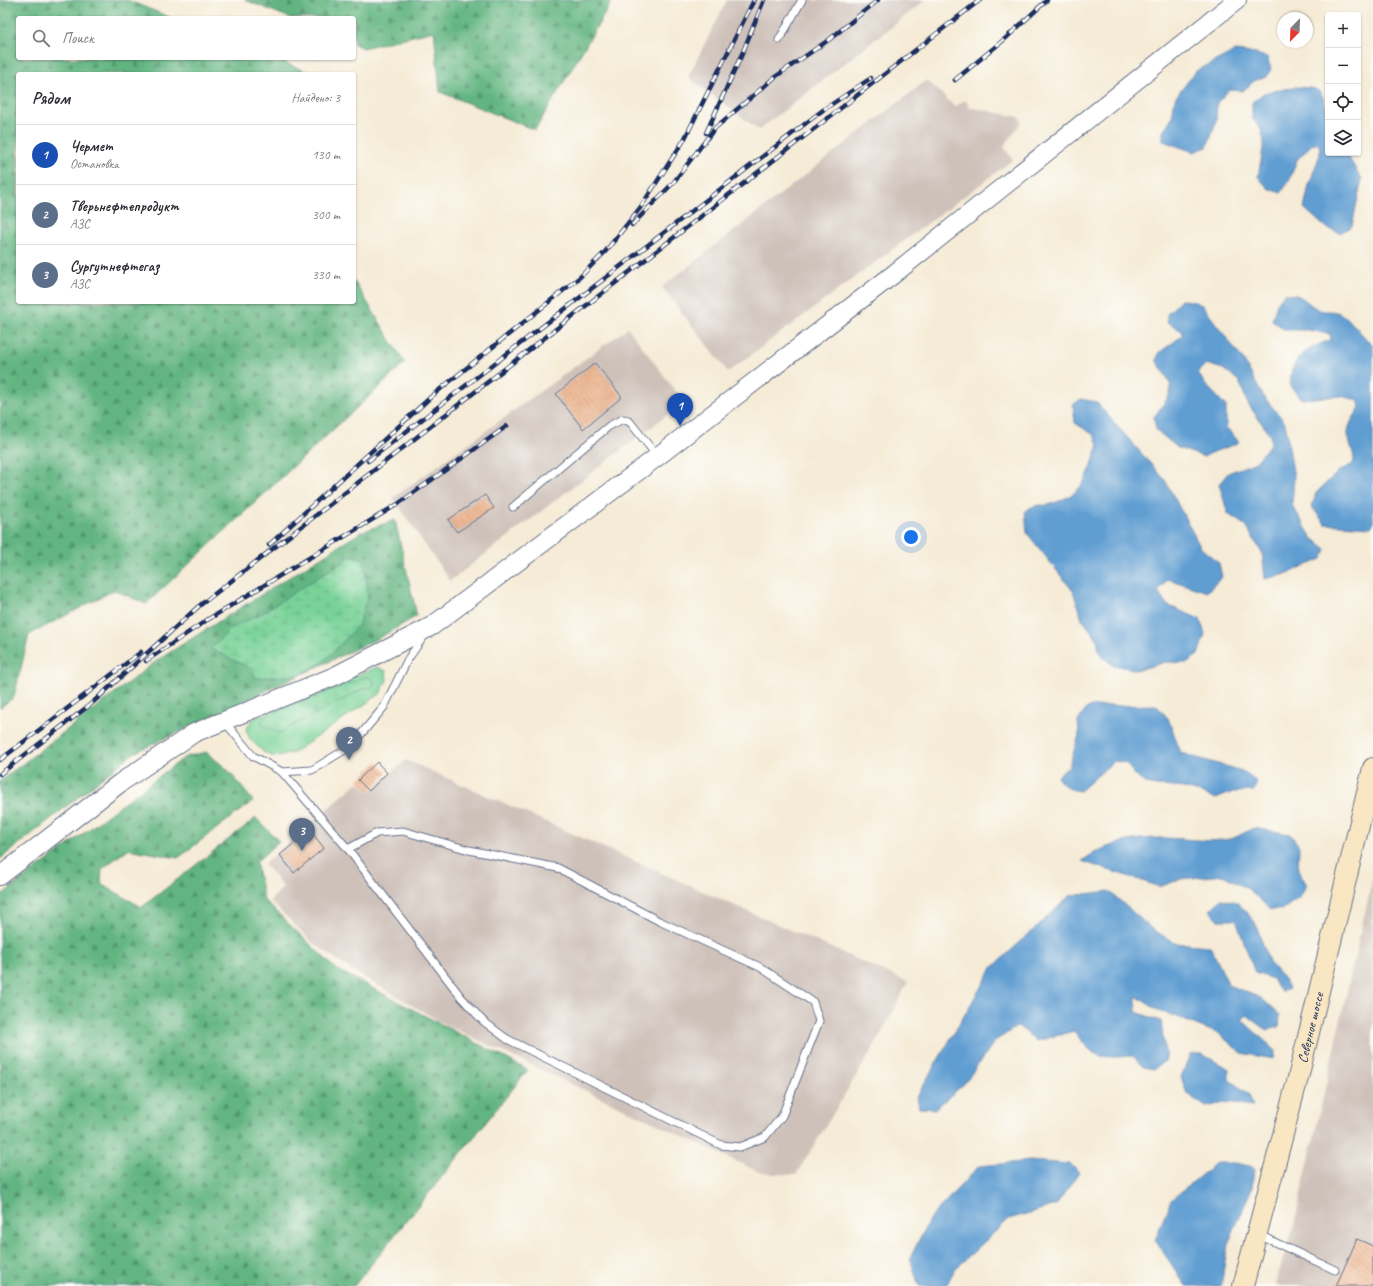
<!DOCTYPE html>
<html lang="ru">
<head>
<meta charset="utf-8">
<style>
	body { margin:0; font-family:Caveat,sans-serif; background:#f7f7f7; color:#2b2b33 }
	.controls { position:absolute; right:12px; top:12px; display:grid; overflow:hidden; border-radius:4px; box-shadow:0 1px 3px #0004 }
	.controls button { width:36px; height:36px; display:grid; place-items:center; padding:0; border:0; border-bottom:1px solid #e1e1e2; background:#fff; color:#2b2b33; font:20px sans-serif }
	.compass { position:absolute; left:1277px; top:12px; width:36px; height:36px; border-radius:50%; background:#fff; box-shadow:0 1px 3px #0004; rotate:203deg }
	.you { position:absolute; left:911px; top:537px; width:14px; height:14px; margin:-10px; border:3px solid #fff; border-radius:50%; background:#1a73e8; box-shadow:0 0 0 6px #1a73e833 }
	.badge { display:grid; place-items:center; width:26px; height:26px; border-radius:50%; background:#d1495b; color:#fff; font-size:13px; font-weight:700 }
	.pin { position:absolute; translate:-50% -33px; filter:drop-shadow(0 1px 2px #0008) }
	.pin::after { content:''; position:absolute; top:21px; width:14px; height:12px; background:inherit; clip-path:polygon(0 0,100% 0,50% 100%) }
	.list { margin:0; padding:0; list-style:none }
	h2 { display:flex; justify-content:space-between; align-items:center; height:52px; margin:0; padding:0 16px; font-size:17px }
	h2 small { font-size:13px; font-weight:400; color:#7c7c81 }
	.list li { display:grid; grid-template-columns:26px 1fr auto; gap:12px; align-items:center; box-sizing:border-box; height:60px; padding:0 16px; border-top:1px solid #e1e1e2 }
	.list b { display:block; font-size:15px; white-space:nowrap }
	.list p { margin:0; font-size:13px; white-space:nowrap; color:#7c7c81 }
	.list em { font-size:13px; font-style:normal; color:#7c7c81 }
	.icon { flex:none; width:22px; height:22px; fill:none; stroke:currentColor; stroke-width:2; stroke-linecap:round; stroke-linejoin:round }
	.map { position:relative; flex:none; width:1373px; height:1286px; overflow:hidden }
	.search { position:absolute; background:#fff; box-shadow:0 1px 3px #0004; left:16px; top:16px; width:340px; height:44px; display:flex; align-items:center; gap:10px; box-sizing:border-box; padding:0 14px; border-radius:4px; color:#7c7c81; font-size:15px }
	.panel { position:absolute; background:#fff; box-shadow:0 1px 3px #0004; left:16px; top:72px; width:340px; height:232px; border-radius:4px }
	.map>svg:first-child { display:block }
	.industrial { fill:#cec1ba }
	.grass { fill:#79d399; stroke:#4a817c }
	.forest { fill:url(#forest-firs); stroke:#3e7270 }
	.wetland { fill:url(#wetland-marsh); stroke:#4a817c }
	.water { fill:#619ed2; stroke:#3e6698 }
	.building { fill:url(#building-back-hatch) }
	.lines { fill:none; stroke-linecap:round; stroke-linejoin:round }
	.service-casing { stroke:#677188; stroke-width:9 }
	.tertiary-casing { stroke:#677188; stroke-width:20 }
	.secondary-casing { stroke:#677188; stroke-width:22 }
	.service { stroke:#fff; stroke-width:7 }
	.tertiary { stroke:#fff; stroke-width:18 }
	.secondary { stroke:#f9e7c3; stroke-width:20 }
	.rail-casing { stroke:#1b2f5e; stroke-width:4.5 }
	.rail { stroke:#fdfcf7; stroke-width:3; stroke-dasharray:9; stroke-linecap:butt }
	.labels { text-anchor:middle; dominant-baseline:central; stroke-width:3; stroke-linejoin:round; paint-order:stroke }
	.street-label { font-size:14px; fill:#1b2f5e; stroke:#fdfcf7 }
</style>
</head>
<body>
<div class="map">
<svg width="1373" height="1286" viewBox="0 0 1373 1286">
	<defs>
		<pattern id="forest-firs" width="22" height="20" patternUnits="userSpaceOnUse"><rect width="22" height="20" fill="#62b581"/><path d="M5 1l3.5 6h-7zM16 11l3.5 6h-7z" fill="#50946d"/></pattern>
		<pattern id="wetland-marsh" width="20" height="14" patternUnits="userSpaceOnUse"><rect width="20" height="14" fill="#79d399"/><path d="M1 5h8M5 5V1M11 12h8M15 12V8" fill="none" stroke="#68b586"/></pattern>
		<pattern id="building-back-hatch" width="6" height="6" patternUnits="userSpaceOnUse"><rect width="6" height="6" fill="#eeb690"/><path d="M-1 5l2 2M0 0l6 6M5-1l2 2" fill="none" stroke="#c09479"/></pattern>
	</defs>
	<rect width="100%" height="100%" fill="#fdfcf7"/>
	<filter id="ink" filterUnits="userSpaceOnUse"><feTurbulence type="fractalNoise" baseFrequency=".025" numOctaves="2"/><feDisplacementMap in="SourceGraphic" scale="8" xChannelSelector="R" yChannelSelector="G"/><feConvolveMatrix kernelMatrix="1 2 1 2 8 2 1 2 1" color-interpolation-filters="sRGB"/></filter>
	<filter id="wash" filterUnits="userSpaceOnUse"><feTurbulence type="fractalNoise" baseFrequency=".012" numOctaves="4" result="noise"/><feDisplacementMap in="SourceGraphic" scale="16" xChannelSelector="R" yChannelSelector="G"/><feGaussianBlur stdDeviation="0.9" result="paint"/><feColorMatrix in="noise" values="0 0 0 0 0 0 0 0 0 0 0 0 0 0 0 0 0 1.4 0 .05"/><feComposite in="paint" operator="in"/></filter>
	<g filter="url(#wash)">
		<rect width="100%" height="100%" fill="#f5ebd6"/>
		<!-- industrial -->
		<g class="industrial">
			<path d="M727,0H926L759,130L688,77Z"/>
			<path d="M927,80L955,107L965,100L970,107L1019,117L1022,121L1004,147L1013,160L728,372L662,287Z"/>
			<path d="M628,328L684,402L450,581L393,498Z"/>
			<path d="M406,760L908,982L879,1038L796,1175L761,1173L444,1024L350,969L312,942L270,901L283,887L264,864L358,782L370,791Z"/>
			<path d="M1373,877V1286H1280L1275,1284L1294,1225Z"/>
		</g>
		<!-- grass -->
		<path class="grass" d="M377,667L386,671L387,680L380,694L293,753L274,757L263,752L250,739L246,730L252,719L275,708Z"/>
		<!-- forest -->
		<g class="forest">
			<path d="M0,0H127L172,18H18V58H273L313,74H18V302H354V281L405,363L146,604L114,590L29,635L14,697L0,708Z"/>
			<path d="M245,0H613L535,130L440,92L434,31L363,48L354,44V18H290Z"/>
			<path d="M395,520L417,616L377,639L134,753L0,859V781L159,659L361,532Z"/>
			<path d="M206,752L227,769L253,801L178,858L128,849L102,869L101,884L142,907L256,818L279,841L256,862L264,900L336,969L528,1070L354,1286H184L142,1284L140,1286H0V896L185,757Z"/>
		</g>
		<!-- wetland -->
		<g class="wetland">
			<path d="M354,555L364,561L368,595L358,626L323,662L299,675L256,678L252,669L211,649L231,628L259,615Z"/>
			<path d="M368,676L374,681L373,687L363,689L279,733L262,725V719L270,714Z"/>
		</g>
		<!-- water -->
		<g class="water">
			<path d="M1235,51L1252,53L1267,57L1271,69L1266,77L1254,81L1243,91L1229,90L1217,103L1216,122L1207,147L1194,152L1163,141V132L1172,117L1175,98L1196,71Z"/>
			<path d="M1295,87C1301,88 1312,87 1317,90C1331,99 1328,137 1328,153H1346L1362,179L1352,226L1340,233L1325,227L1304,208L1309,185L1320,154L1319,144L1313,143L1297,160L1289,181L1281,193L1269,189L1258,177L1264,142L1261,129L1252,118V102L1264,93Z"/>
			<path d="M1284,294C1307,294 1302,302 1320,310C1326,312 1333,310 1339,313C1352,319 1361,336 1373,345V524L1371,527L1325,524L1312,507L1316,493L1339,471L1353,464C1357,452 1344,440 1349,427C1351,420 1357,413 1360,407L1358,400L1340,396L1302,399L1290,386C1291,381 1290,375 1292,370C1296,354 1317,344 1331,340L1330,334L1307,330H1285L1272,320L1277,303Z"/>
			<path d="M1181,300L1193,301L1202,305L1244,361L1263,396L1285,422L1294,478L1292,505L1312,538L1326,549L1322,559L1283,575L1265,579L1262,553L1246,526L1228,514L1219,484L1228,473L1256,462L1271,443L1270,435L1248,404L1239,381L1223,369L1206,364L1198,372L1204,383L1226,406V427L1239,442C1227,449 1216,449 1204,457L1178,448L1156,430L1154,417C1176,387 1176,391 1156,360L1160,352L1182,336V331L1167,322V314Z"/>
			<path d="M1081,399L1096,402L1165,480L1201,548L1219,563L1222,577L1207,592L1168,579L1158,591L1167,605L1200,619L1205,634L1198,655L1186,663L1165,662L1138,670L1113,665L1100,655L1097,639L1082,619L1073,591L1027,533L1025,511C1039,501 1042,508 1054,503C1086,492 1090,473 1098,444L1094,435L1075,423L1073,405Z"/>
			<path d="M1156,705L1168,718L1181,753L1242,771L1257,782L1254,791L1233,792L1216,799C1206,795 1195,790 1184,788C1153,784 1145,792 1126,763L1114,761L1080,791C1070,790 1062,785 1057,777L1069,766L1079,735L1078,721L1087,708L1099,706Z"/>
			<path d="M1254,828L1290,834L1299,846L1298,870L1307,885L1300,897L1282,910L1270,909L1248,889L1223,875L1181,879L1159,887C1134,877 1108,871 1082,861C1112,839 1146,836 1182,839C1198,840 1214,842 1229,839C1237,838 1246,831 1254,828Z"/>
			<path d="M1109,891L1152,929L1175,943L1210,946L1229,985L1261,998L1280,1015L1279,1027L1267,1030L1247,1015L1242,1020L1275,1050L1274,1059L1241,1053L1219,1034L1156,1009L1136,996V1012L1161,1021L1166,1060L1154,1069L1143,1067L1133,1056C1097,1058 1096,1060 1074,1031L1037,1041L1018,1026L995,1041L964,1084L935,1109L919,1108L917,1096L992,968L1070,896Z"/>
			<path d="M1221,899L1237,902L1255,922L1270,964L1284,979L1289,988L1281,992L1273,979L1255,973L1236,920H1218L1210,910Z"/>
			<path d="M1190,1054H1202L1229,1069V1080L1248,1093L1253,1106L1228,1102L1206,1107L1187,1094L1181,1077Z"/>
			<path d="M1030,1161L1070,1164L1079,1172L1056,1205L1009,1219L955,1269L946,1286H919L910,1258L930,1218L979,1166Z"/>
			<path d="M1216,1163H1236L1254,1167L1252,1188L1228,1244L1221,1286H1186L1155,1240L1171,1200Z"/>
		</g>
		<g id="blocks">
			<!-- building -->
			<g class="building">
				<path d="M595,363L622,397L583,429L556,394Z"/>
				<path d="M485,495L494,508L457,532L448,520Z"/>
				<path d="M377,762L387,773L369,791L358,780Z"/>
				<path d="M310,830L324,848L294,873L280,855Z"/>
				<path d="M1357,1239L1373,1246V1286H1336Z"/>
			</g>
		</g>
	</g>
	<g filter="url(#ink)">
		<use href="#blocks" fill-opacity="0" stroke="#677188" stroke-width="1"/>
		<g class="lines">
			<defs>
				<g id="service">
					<path d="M779,40L802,0"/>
					<path d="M513,507L609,426L623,419L630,422L657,456"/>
					<path d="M224,721L253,756L282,772L312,770L351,746L384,707L408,659L424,636"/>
					<path d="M282,772L348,849L461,997L483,1021L507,1039L721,1145L740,1147L765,1137L782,1116L819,1021L813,1002L760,967L659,921L558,868L469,850L403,831L377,833L348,849"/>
					<path d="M1259,1235L1335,1270"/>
				</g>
				<path id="tertiary" d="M0,876L120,783L194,733L335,676L432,626L657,457L890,277L1237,0"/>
				<g id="secondary">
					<path id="s1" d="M1243,1286L1299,1074L1373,768"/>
				</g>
			</defs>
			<!-- service casing -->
			<use href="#service" class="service-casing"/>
			<!-- tertiary casing -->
			<use href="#tertiary" class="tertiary-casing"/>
			<!-- secondary casing -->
			<use href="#secondary" class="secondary-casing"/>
			<!-- service -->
			<use href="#service" class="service"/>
			<!-- tertiary -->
			<use href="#tertiary" class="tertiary"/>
			<!-- secondary -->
			<use href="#secondary" class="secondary"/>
			<defs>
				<g id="rail">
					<path d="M955,80L1006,38L1047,0"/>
					<path d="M706,133L742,54L764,0"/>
					<path d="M632,225L673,183L715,128L775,77L830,39L878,0"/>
					<path d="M368,461L823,110L871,78"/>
					<path d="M269,545L433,395L580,277L605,252L640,208L684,140L754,0"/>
					<path d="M146,661L207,620L398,504L507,426"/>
					<path d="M0,760L141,652"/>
					<path d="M0,774L91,704L199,606L980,0"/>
				</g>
			</defs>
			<!-- rail casing -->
			<use href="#rail" class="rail-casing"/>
			<!-- rail -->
			<use href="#rail" class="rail"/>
		</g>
	</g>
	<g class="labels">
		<!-- street labels -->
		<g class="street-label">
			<text stroke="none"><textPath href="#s1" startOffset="267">Северное шоссе</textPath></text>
		</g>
	</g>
</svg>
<div class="controls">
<button>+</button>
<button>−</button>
<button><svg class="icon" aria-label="locate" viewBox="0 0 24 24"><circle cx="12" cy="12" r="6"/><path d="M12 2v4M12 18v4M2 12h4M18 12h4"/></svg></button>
<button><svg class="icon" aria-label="layers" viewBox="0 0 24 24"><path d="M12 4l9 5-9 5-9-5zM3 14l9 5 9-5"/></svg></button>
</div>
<svg class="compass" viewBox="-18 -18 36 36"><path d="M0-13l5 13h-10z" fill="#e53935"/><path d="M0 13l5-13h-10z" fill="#7c7c81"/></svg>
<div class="you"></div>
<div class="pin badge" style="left:680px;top:426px;background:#1a4fb4">1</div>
<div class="pin badge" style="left:349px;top:760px;background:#5c6f8a">2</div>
<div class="pin badge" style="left:302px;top:851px;background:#5c6f8a">3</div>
<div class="search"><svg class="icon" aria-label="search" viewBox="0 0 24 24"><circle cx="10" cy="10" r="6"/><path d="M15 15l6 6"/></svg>Поиск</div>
<section class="panel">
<h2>Рядом<small>Найдено: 3</small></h2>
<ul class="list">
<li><span class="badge" style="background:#1a4fb4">1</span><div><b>Чермет</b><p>Остановка</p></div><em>130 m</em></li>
<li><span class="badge" style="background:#5c6f8a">2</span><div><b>Тверьнефтепродукт</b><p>АЗС</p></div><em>300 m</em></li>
<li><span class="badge" style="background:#5c6f8a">3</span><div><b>Сургутнефтегаз</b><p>АЗС</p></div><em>330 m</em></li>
</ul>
</section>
</div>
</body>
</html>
